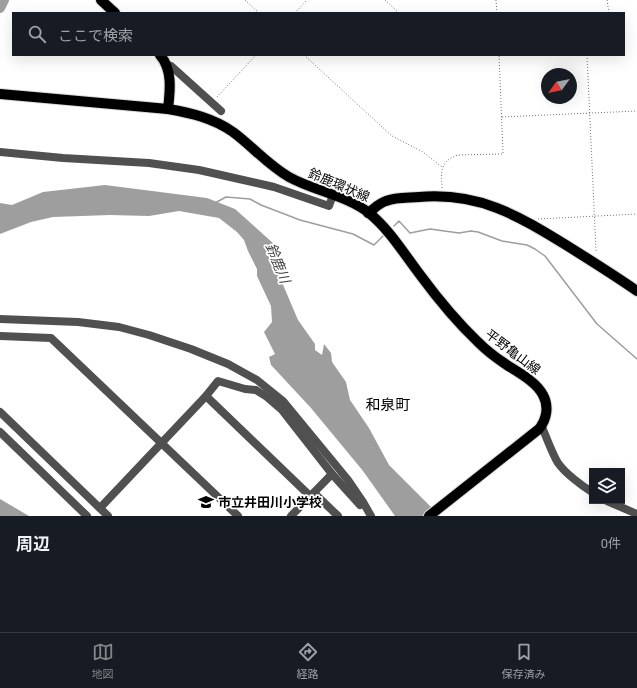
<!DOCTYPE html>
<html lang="ja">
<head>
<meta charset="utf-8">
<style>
	body { margin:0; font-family:Roboto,"Noto Sans JP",sans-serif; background:#242831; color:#f1f3f6 }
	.controls { position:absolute; right:12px; bottom:12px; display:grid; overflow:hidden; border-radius:0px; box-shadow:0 4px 16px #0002 }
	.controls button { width:36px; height:36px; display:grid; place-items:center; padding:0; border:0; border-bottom:1px solid #363941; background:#171b24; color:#f1f3f6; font:20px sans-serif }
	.compass { position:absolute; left:541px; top:68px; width:36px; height:36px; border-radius:50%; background:#171b24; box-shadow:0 4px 16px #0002; rotate:237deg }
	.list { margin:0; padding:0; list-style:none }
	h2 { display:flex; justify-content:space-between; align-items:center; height:52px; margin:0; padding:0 16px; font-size:17px }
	h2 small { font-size:13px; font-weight:400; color:#9ea1a6 }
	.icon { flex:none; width:22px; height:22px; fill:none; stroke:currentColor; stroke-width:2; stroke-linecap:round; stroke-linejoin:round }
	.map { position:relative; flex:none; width:637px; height:516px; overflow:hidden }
	.search { position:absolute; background:#171b24; box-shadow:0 4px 16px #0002; left:12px; right:12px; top:12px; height:44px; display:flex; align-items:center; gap:10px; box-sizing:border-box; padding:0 14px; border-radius:0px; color:#9ea1a6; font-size:15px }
	.sheet { height:116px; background:#171b24 }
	nav { display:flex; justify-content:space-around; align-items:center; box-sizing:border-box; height:56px; border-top:1px solid #363941; background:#171b24; font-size:11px; color:#9ea1a6 }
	nav a { display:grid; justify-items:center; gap:2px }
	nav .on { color:#858687 }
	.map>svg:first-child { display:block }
	.water { fill:#9e9e9e }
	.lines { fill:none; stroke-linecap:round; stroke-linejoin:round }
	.stream { stroke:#9e9e9e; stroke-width:1.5 }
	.river { stroke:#9e9e9e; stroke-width:10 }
	.major-casing { stroke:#dbdbdb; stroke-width:12 }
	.path { stroke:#727272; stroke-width:1; stroke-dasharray:1 2; stroke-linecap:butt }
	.minor { stroke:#505050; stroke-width:8 }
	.major { stroke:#000; stroke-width:10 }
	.labels { text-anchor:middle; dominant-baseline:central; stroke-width:3.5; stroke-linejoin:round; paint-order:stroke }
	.street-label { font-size:13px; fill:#000; stroke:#fff }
	.poi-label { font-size:13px; font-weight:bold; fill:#000; stroke:#fff; text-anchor:start }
	.water-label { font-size:14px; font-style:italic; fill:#3f3f3f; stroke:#fff }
	.quarter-label { font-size:15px; fill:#000; stroke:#fff }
</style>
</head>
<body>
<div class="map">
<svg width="637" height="516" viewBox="0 0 637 516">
	<rect width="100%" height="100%" fill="#fff"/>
	<!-- water -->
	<g class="water">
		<path d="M105,185L207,198L235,209L274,244L278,273L298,320L315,344V350L322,355L324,344L331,353L332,362L346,382L350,400L369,428L389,465L440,516H395L363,471L311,408L271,365L269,357L275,354L264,332L272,322L271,306L257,276V269L248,251L244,240L237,232L219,218L179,211L149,216L110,215L53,217L31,222L0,234V203L12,205L43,192Z"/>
		<path d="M0,499L29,516H0Z"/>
	</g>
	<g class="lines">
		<!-- stream -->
		<g class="stream">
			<path d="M215,203L226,197L250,199L261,205L300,220L353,234L374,245L383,236"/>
			<path d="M394,226L399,221L410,233L430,229L459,233L471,231L478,232L502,241L527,245L535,249L545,256L597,324L637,359"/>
		</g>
		<!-- river -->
		<path class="river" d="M0,8L4,0"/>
		<defs>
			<g id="major">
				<path d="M101,0L115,13"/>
				<path d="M160,55C173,70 170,91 168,109"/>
				<path d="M0,94L168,109C191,113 213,118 233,132C252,146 268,165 289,177C314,191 346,195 369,213C390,230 404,254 421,276C438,299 457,322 478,342C486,350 495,357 504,363C517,372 536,381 543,395C549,406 547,419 539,429L429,516"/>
				<path d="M368,213C374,209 379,203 386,201C396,197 409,198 419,197C479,192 517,215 566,245C590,260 614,275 637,291"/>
			</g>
		</defs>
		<!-- major casing -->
		<use href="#major" class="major-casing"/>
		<!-- path -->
		<g class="path">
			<path d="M245,0L259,13"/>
			<path d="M385,0L399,13"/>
			<path d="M496,0L497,13"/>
			<path d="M607,0L609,13"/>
			<path d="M295,13L307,0"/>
			<path d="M304,55L392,136L423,152L442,167"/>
			<path d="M587,55L596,251"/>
			<path d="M217,97L256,55"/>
			<path d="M502,117L637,111"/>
			<path d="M442,188C441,171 440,161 458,155L503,154L499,55"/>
			<path d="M538,219L637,214"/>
		</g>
		<!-- minor -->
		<g class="minor">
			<path d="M165,64L171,66L221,111"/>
			<path d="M0,152L63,158L149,163L199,170L274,187L329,206L333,195"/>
			<path d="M0,319L78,322L119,327L149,335L191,349L228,364L257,380L283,401L348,480L363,502L371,516"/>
			<path d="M0,336L51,338L238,516"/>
			<path d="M206,396L310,496"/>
			<path d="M0,412L108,516"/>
			<path d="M541,425C547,438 551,451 558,463C565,473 582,486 592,492"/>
			<path d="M0,432L87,516"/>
			<path d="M314,493L338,516"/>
			<path d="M607,501L637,514"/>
			<path d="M100,508L206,396L218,381L245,389L256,390L267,397L282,410L332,474L360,505"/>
			<path d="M291,516L332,474"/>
		</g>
		<!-- major -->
		<use href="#major" class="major"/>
	</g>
	<!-- icons -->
	<defs>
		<symbol id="school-bare" viewBox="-9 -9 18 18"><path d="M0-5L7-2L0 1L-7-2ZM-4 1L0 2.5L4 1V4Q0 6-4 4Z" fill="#000" stroke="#fff" stroke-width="2.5" paint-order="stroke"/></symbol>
	</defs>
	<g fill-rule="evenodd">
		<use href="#school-bare" x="195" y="491" width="22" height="22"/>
	</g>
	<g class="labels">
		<!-- street labels -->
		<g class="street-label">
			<text transform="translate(339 185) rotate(23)">鈴鹿環状線</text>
			<text transform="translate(513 352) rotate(37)">平野亀山線</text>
		</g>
		<!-- poi labels -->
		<g class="poi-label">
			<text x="218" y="502">市立井田川小学校</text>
		</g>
		<!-- water labels -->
		<g class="water-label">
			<text transform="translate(278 263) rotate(68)">鈴鹿川</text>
		</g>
		<!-- quarter labels -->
		<g class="quarter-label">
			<text x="388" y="405">和泉町</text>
		</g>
	</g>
</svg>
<div class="controls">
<button><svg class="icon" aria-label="layers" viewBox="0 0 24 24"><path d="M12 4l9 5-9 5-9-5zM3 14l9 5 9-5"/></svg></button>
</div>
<svg class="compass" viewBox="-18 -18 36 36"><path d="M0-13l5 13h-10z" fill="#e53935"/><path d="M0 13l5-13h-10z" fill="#9ea1a6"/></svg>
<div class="search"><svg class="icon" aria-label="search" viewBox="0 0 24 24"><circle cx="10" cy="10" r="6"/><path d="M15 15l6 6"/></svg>ここで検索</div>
</div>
<section class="sheet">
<h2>周辺<small>0件</small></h2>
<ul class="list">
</ul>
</section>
<nav>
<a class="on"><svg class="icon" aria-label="map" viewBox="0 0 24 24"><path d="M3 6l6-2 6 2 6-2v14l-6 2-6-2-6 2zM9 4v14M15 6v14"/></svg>地図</a>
<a><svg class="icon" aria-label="directions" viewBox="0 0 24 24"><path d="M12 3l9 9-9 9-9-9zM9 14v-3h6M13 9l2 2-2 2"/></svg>経路</a>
<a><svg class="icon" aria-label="saved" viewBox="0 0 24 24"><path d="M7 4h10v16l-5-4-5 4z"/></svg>保存済み</a>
</nav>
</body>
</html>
